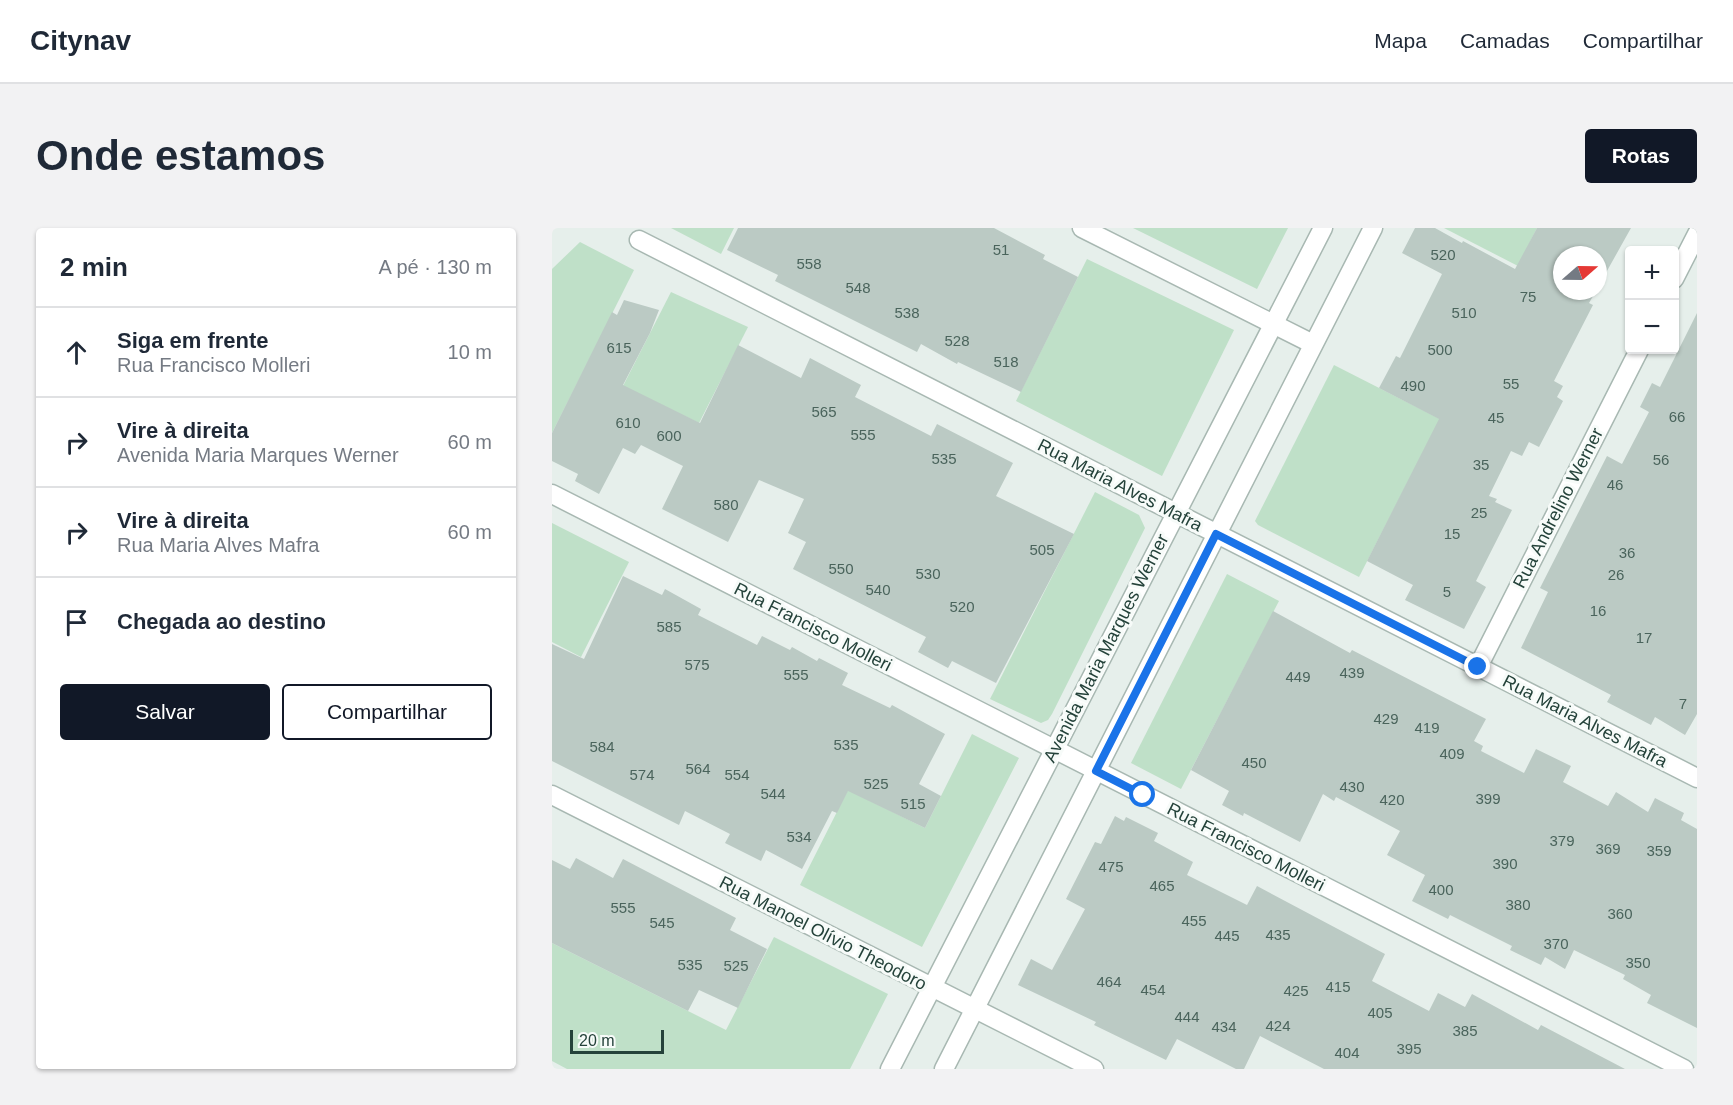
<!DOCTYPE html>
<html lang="pt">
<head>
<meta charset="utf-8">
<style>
	body { margin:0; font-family:Helvetica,sans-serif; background:#f2f2f3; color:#1f2937 }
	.controls { position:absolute; right:18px; top:18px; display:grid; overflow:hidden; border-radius:6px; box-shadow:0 2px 4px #0004 }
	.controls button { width:54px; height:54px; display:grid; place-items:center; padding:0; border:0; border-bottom:2px solid #e0e1e3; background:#fff; color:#1f2937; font:30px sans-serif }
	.compass { position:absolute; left:1001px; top:18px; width:54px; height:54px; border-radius:50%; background:#fff; box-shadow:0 2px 4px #0004; rotate:70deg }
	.scale { position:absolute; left:18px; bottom:15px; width:94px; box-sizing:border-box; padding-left:6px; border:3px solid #24423a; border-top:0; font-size:16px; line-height:21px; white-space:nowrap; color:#24423a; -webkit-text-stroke:4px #f7fbf9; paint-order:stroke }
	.stop { position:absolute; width:18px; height:18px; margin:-14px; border:4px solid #1a73e8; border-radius:50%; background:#fff }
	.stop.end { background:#1a73e8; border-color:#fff; box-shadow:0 2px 6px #0008 }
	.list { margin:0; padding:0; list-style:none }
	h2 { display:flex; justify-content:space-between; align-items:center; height:78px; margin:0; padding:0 24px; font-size:26px }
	h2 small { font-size:20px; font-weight:400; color:#747a83 }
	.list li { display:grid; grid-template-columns:39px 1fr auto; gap:18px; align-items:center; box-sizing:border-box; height:90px; padding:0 24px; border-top:2px solid #e0e1e3 }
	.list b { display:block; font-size:22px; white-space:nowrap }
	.list p { margin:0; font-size:20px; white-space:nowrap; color:#747a83 }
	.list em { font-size:20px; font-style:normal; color:#747a83 }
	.actions { display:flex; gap:12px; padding:18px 24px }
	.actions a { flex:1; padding:14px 0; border:2px solid #111827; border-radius:6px; text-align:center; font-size:21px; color:#111827 }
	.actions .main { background:#111827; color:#fff }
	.icon { flex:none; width:33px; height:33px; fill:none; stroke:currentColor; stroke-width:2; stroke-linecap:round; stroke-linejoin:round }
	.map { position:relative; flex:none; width:1145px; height:841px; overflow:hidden; border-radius:6px }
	header { display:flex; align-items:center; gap:36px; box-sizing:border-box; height:84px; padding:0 30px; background:#fff; border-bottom:2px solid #e0e1e3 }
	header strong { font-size:28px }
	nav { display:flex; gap:33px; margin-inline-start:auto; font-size:21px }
	.intro { display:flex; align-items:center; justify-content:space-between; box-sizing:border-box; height:144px; padding:0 36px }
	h1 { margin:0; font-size:42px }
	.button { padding:15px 27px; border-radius:6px; background:#111827; color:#fff; font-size:21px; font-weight:700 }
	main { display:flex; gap:36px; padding:0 36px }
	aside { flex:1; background:#fff; border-radius:6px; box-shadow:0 2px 4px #0004 }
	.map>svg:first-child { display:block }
	.green { fill:#bfe0c8 }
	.building { fill:#bbcac4 }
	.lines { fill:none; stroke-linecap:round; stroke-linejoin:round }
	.minor-casing { stroke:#a8b8b2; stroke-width:21 }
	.minor { stroke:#fff; stroke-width:18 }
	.route { stroke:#1a73e8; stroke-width:8 }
	.labels { text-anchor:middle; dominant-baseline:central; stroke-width:6; stroke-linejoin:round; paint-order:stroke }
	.number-label { font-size:15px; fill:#4a645c }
	.street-label { font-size:18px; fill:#24423a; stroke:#f7fbf9 }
</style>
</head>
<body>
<header>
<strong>Citynav</strong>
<nav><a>Mapa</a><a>Camadas</a><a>Compartilhar</a></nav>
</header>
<div class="intro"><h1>Onde estamos</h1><a class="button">Rotas</a></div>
<main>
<aside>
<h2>2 min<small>A pé · 130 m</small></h2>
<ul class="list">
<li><svg class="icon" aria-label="ahead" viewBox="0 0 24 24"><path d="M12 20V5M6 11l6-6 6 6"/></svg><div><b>Siga em frente</b><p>Rua Francisco Molleri</p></div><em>10 m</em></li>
<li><svg class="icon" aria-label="right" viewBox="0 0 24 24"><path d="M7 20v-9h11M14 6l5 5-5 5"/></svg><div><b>Vire à direita</b><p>Avenida Maria Marques Werner</p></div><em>60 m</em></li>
<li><svg class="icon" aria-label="right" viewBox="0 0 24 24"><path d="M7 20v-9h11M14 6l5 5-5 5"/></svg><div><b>Vire à direita</b><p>Rua Maria Alves Mafra</p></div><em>60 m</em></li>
<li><svg class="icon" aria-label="arrive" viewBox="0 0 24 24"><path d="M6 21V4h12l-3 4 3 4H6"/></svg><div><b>Chegada ao destino</b></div></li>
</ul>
<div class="actions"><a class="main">Salvar</a><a>Compartilhar</a></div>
</aside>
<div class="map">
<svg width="1145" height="841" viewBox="0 0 1145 841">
	<rect width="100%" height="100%" fill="#e6efeb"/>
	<!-- green -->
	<g class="green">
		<path d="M119,0H182L169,26Z"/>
		<path d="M581,0H736L705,61Z"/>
		<path d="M892,0H985L966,38Z"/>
		<path d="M28,14L82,42L0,205V41Z"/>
		<path d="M535,31L682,102L610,248L464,173Z"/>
		<path d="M119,64L196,99L147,195L71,158Z"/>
		<path d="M782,137L888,191L807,349L706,297L703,293Z"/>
		<path d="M543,264L587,287L593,300L500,486L496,492L489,495L438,471Z"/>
		<path d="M0,295L77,334L29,429L0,414Z"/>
		<path d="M675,346L727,373L629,561L579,535Z"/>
		<path d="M420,506L467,530L370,719L248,657L296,562L373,600Z"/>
		<path d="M222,709L336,766L298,841H15L0,833V715L174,802Z"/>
	</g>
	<!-- building -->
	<g class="building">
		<path d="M186,0H442L493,27L491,31L526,49L469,164L406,134L405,136L369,116L365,124L223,53L226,47L175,22Z"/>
		<path d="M863,0H883L910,15L911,13L963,41L985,0H1079L1046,59V27H1010V63H1044L1037,75L1041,77L1002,153L1011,158L1005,169L1011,173L987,219L977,214L970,228L959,223L937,268L945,271L943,274L960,282L924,353L934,359L912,401L853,372L861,357L815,333L887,191L827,160L844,128L848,130L890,46L850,25Z"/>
		<path d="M72,72L107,82L98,105L71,157L148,195L186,117L249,150L258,130L309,157L303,169L379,208L385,196L461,235L444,268L522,306L444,455L400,433L396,440L366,424L374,409L241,341L254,314L236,305L252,271L207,252L176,314L110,281L131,238L89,217L83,226L71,220L47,266L23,253L26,246L0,233V205L60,84L65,87Z"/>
		<path d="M1145,85V486L1133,507L1103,489L1099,497L1055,474L1059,467L969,420L996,364L988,360L1055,228L1070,236L1097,184L1088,179L1100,155L1108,159Z"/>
		<path d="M71,348L110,367L113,361L149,381L146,387L205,417L210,408L238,422L240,419L265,433L267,430L296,445L290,457L338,480L340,477L393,506L367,556L389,568L373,600L296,563L285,585L280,583L250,641L214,622L209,633L173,615L178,606L133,583L127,597L0,533V416L32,431Z"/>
		<path d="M721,383L798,425L800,422L934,491L922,513L931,518L929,523L972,545L984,521L1019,538L1011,554L1056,578L1064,564L1096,584L1103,570L1132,585L1129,592L1145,601V800L1095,775L1099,767L1071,751L1073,747L1022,722L1013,741L993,729L989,737L958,722L960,718L898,687L896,691L860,673L873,647L835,627L848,603L784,569L782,573L771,566L748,614L692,585L691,588L670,577L677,563L639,542Z"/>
		<path d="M563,588L572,593L574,589L606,605L602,613L641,634L635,647L695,677L705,658L833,726L820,753L877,783L886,765L913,779L920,766L986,802L989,797L1073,841H772L708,808L692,841H684L625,811L614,832L542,797L544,794L466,757L479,731L500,742L533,681L514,671L543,614L549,616Z"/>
		<path d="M24,630L61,650L71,631L184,690L178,702L215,721L186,780L147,762L136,783L0,715V632L18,641Z"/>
	</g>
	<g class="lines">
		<defs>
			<g id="minor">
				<path d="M530,0L761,116"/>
				<path d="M87,12L1145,550"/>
				<path d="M1122,51L1145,6"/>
				<path d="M0,266L1132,841"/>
				<path d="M926,439L1087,122"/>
				<path d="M0,567L542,841"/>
				<path d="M338,841L771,0"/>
				<path d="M392,841L821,0"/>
			</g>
		</defs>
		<!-- minor casing -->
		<use href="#minor" class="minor-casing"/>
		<!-- minor -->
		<use href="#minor" class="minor"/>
	</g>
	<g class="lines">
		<!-- route -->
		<path class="route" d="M591,567L544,543L664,306L926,439"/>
	</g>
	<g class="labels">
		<!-- number labels -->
		<g class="number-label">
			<text x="449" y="21">51</text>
			<text x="891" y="26">520</text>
			<text x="257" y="35">558</text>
			<text x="306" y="59">548</text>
			<text x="976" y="68">75</text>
			<text x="355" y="84">538</text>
			<text x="912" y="84">510</text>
			<text x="405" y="112">528</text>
			<text x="67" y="119">615</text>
			<text x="888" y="121">500</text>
			<text x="454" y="133">518</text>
			<text x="959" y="155">55</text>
			<text x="861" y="157">490</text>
			<text x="272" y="183">565</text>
			<text x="1125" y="188">66</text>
			<text x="944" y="189">45</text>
			<text x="76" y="194">610</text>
			<text x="311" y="206">555</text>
			<text x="117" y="207">600</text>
			<text x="392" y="230">535</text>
			<text x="1109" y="231">56</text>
			<text x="929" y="236">35</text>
			<text x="1063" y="256">46</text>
			<text x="174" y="276">580</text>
			<text x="927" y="284">25</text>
			<text x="900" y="305">15</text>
			<text x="490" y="321">505</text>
			<text x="1075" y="324">36</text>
			<text x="289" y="340">550</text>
			<text x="376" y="345">530</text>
			<text x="1064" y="346">26</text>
			<text x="326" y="361">540</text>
			<text x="895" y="363">5</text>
			<text x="410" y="378">520</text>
			<text x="1046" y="382">16</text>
			<text x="117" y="398">585</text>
			<text x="1092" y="409">17</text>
			<text x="145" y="436">575</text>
			<text x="800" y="444">439</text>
			<text x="244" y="446">555</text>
			<text x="746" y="448">449</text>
			<text x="1131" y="475">7</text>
			<text x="834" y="490">429</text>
			<text x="875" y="499">419</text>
			<text x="294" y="516">535</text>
			<text x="50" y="518">584</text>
			<text x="900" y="525">409</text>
			<text x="702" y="534">450</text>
			<text x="146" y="540">564</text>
			<text x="90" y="546">574</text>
			<text x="185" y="546">554</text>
			<text x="324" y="555">525</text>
			<text x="800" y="558">430</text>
			<text x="221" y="565">544</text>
			<text x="936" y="570">399</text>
			<text x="840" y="571">420</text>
			<text x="361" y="575">515</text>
			<text x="247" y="608">534</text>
			<text x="1010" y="612">379</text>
			<text x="1056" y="620">369</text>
			<text x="1107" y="622">359</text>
			<text x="953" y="635">390</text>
			<text x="559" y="638">475</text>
			<text x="610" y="657">465</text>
			<text x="889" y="661">400</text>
			<text x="966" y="676">380</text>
			<text x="71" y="679">555</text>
			<text x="1068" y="685">360</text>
			<text x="642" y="692">455</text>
			<text x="110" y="694">545</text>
			<text x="726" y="706">435</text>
			<text x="675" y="707">445</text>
			<text x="1004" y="715">370</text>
			<text x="1086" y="734">350</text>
			<text x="138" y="736">535</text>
			<text x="184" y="737">525</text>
			<text x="557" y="753">464</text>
			<text x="786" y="758">415</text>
			<text x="601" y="761">454</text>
			<text x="744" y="762">425</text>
			<text x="828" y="784">405</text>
			<text x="635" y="788">444</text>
			<text x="726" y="797">424</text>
			<text x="672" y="798">434</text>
			<text x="913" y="802">385</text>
			<text x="857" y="820">395</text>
			<text x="795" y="824">404</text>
		</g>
		<!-- street labels -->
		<g class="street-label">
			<text transform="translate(568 257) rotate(27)">Rua Maria Alves Mafra</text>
			<text transform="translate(1006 280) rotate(-63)">Rua Andrelino Werner</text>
			<text transform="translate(261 399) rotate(27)">Rua Francisco Molleri</text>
			<text transform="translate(554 420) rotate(-63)">Avenida Maria Marques Werner</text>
			<text transform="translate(1033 493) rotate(27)">Rua Maria Alves Mafra</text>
			<text transform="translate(694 619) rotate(27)">Rua Francisco Molleri</text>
			<text transform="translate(271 705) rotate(27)">Rua Manoel Olívio Theodoro</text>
		</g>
	</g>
</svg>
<div class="controls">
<button>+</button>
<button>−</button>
</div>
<svg class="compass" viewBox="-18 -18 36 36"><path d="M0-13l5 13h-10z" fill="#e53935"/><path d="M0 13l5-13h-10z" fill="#747a83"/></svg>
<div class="scale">20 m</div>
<div class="stop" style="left:591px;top:567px"></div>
<div class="stop end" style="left:926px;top:439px"></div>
</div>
</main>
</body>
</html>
